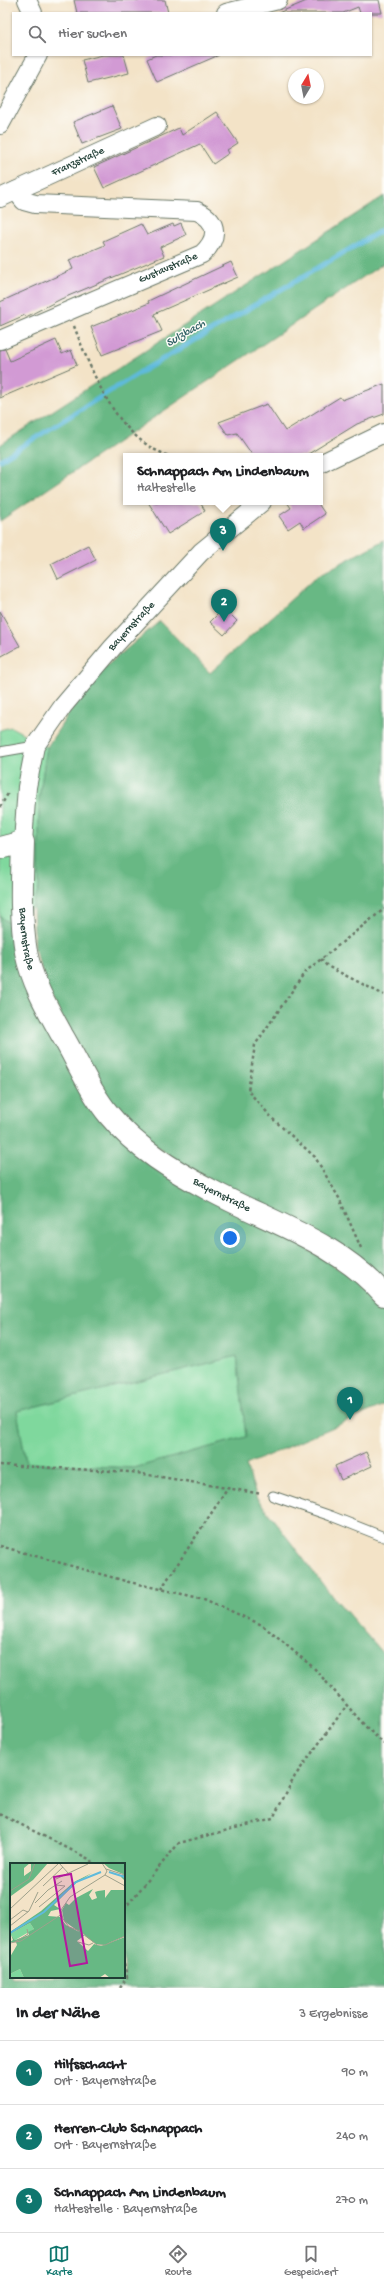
<!DOCTYPE html>
<html lang="de">
<head>
<meta charset="utf-8">
<style>
	body { margin:0; font-family:"Gochi Hand",sans-serif; background:#f2f2f2; color:#202124 }
	.compass { position:absolute; left:288px; top:68px; width:36px; height:36px; border-radius:50%; background:#fff; box-shadow:0 1px 3px #0004; rotate:10deg }
	.you { position:absolute; left:230px; top:1238px; width:14px; height:14px; margin:-10px; border:3px solid #fff; border-radius:50%; background:#1a73e8; box-shadow:0 0 0 6px #1a73e833 }
	.badge { display:grid; place-items:center; width:26px; height:26px; border-radius:50%; background:#0f766e; color:#fff; font-size:13px; font-weight:700 }
	.pin { position:absolute; translate:-50% -33px; filter:drop-shadow(0 1px 2px #0008) }
	.pin::after { content:''; position:absolute; top:21px; width:14px; height:12px; background:inherit; clip-path:polygon(0 0,100% 0,50% 100%) }
	.popup { position:absolute; left:123px; top:453px; width:200px; height:52px; box-sizing:border-box; display:grid; place-content:center; border-radius:0px; background:#fff; filter:drop-shadow(0 1px 3px #0005); font-size:13px; white-space:nowrap; color:#757577 }
	.popup b { font-size:15px; color:#202124 }
	.popup::after { content:''; position:absolute; left:50%; top:100%; margin-left:-8px; border:8px solid transparent; border-top-color:#fff }
	.list { margin:0; padding:0; list-style:none }
	h2 { display:flex; justify-content:space-between; align-items:center; height:52px; margin:0; padding:0 16px; font-size:17px }
	h2 small { font-size:13px; font-weight:400; color:#757577 }
	.list li { display:grid; grid-template-columns:26px 1fr auto; gap:12px; align-items:center; box-sizing:border-box; height:64px; padding:0 16px; border-top:1px solid #e0e0e0 }
	.list b { display:block; font-size:15px; white-space:nowrap }
	.list p { margin:0; font-size:13px; white-space:nowrap; color:#757577 }
	.list em { font-size:13px; font-style:normal; color:#757577 }
	.icon { flex:none; width:22px; height:22px; fill:none; stroke:currentColor; stroke-width:2; stroke-linecap:round; stroke-linejoin:round }
	.map { position:relative; flex:none; width:384px; height:1988px; overflow:hidden }
	.search { position:absolute; background:#fff; box-shadow:0 1px 3px #0004; left:12px; right:12px; top:12px; height:44px; display:flex; align-items:center; gap:10px; box-sizing:border-box; padding:0 14px; border-radius:0px; color:#757577; font-size:15px }
	.sheet { height:244px; background:#fff }
	nav { display:flex; justify-content:space-around; align-items:center; box-sizing:border-box; height:56px; border-top:1px solid #e0e0e0; background:#fff; font-size:11px; color:#757577 }
	nav a { display:grid; justify-items:center; gap:2px }
	nav .on { color:#0f766e }
	.map>svg:first-child { display:block }
	.green { fill:#7fd89d; stroke:#4f8a68 }
	.forest { fill:#67b884; stroke:#437a5c; fill-rule:evenodd }
	.lines { fill:none; stroke-linecap:round; stroke-linejoin:round }
	.stream { stroke:#5ebadc; stroke-width:5 }
	.building { fill:#d29ad4 }
	.service-casing { stroke:#697767; stroke-width:11 }
	.minor-casing { stroke:#697767; stroke-width:20 }
	.tertiary-casing { stroke:#697767; stroke-width:24 }
	.path { stroke:#697767; stroke-width:2.5; stroke-dasharray:3 3; stroke-linecap:butt }
	.service { stroke:#fff; stroke-width:9 }
	.minor { stroke:#fff; stroke-width:18 }
	.tertiary { stroke:#fff; stroke-width:22 }
	.labels { text-anchor:middle; dominant-baseline:central; stroke-width:3; stroke-linejoin:round; paint-order:stroke }
	.street-label { font-size:11px; fill:#1f3d34; stroke:#fdfcf7 }
	.water-label { font-size:12px; font-style:italic; fill:#326266; stroke:#fdfcf7 }
	.inset-river { fill:none; stroke:#5ebadc; stroke-width:2 }
	.inset-road { fill:none; stroke:#9ea18c; stroke-width:1 }
	.view { fill:#b5179e; fill-opacity:0.15; stroke:#b5179e; stroke-width:2 }
	.inset-edge { fill:none; stroke:#1f3d34; stroke-width:2 }
</style>
</head>
<body>
<div class="map">
<svg width="384" height="1988" viewBox="0 0 384 1988">
	<rect width="100%" height="100%" fill="#fdfcf7"/>
	<filter id="ink" filterUnits="userSpaceOnUse"><feTurbulence type="fractalNoise" baseFrequency=".025" numOctaves="2"/><feDisplacementMap in="SourceGraphic" scale="8" xChannelSelector="R" yChannelSelector="G"/><feConvolveMatrix kernelMatrix="1 2 1 2 8 2 1 2 1" color-interpolation-filters="sRGB"/></filter>
	<filter id="wash" filterUnits="userSpaceOnUse"><feTurbulence type="fractalNoise" baseFrequency=".012" numOctaves="4" result="noise"/><feDisplacementMap in="SourceGraphic" scale="16" xChannelSelector="R" yChannelSelector="G"/><feGaussianBlur stdDeviation="0.9" result="paint"/><feColorMatrix in="noise" values="0 0 0 0 0 0 0 0 0 0 0 0 0 0 0 0 0 1.4 0 .05"/><feComposite in="paint" operator="in"/></filter>
	<g filter="url(#wash)">
		<rect width="100%" height="100%" fill="#f3e3c7"/>
		<!-- green -->
		<g class="green">
			<path d="M11,727L47,747L39,798V888L33,906L14,932L10,924L0,916V730Z"/>
			<path d="M237,1356L246,1437L134,1468L26,1463L17,1411Z"/>
		</g>
		<!-- forest -->
		<g class="forest">
			<path d="M384,196V263L0,521V445Z"/>
			<path d="M384,540V1282L215,1183L163,1151L136,1131L116,1110L98,1082L50,995L35,950L33,906L39,888V798L47,747L92,678L160,621L210,673L317,576Z"/>
			<path d="M0,916L10,924L14,932L101,1121L349,1275L384,1310V1405L246,1465L257,1498L324,1586L384,1655V1988H0ZM237,1356L246,1437L134,1468L26,1463L17,1411ZM11,1864H124V1977H11Z"/>
		</g>
		<g class="lines">
			<!-- stream -->
			<path class="stream" d="M0,460L139,373L384,229"/>
		</g>
		<g id="blocks">
			<!-- building -->
			<g class="building">
				<path d="M74,0H165L168,13H77Z"/>
				<path d="M309,0H379L382,13H360L358,7L343,13H278Z"/>
				<path d="M103,55H124L129,73L88,83L82,60Z"/>
				<path d="M156,55H219L157,82L147,59Z"/>
				<path d="M112,106L122,129L82,144L73,122Z"/>
				<path d="M217,112L238,143L227,150L229,153L213,164L200,144L104,188L94,167L179,128L182,135Z"/>
				<path d="M181,223L186,235L160,247L164,256L61,299L26,317L25,315L0,326V302L73,269L69,260L105,245L103,241L141,224L147,235L173,224L174,226Z"/>
				<path d="M231,262L238,277L154,314L162,331L102,355L91,327L149,303L148,301Z"/>
				<path d="M56,340L62,354L71,350L77,365L0,398V350L5,349L10,361Z"/>
				<path d="M384,384V414L357,424L305,456H253L237,433L228,435L219,422L267,404L285,431L340,397L342,400Z"/>
				<path d="M148,502H200L205,511L168,534Z"/>
				<path d="M287,502H317L325,514L304,528L300,521L288,529L279,516L291,508Z"/>
				<path d="M88,545L96,560L58,579L51,564Z"/>
				<path d="M224,608L237,621L224,635L210,622Z"/>
				<path d="M0,611L20,646L0,657Z"/>
				<path d="M366,1452L372,1466L341,1480L335,1466Z"/>
			</g>
		</g>
	</g>
	<g filter="url(#ink)">
		<use href="#blocks" fill-opacity="0" stroke="#697767" stroke-width="1"/>
		<g class="lines">
			<defs>
				<g id="service">
					<path d="M0,752L35,746"/>
					<path d="M273,1496L331,1516L384,1537"/>
				</g>
				<g id="minor">
					<path d="M27,0L33,13"/>
					<path d="M226,13L278,0"/>
					<path d="M0,125L38,55"/>
					<path id="s1" d="M0,198L157,126"/>
					<path id="s2" d="M0,340L202,254C218,239 220,222 197,211L35,204L24,201L16,191"/>
					<path d="M320,464L384,433"/>
					<path id="s3" d="M23,842L27,787L35,746L63,706L113,647L201,552L262,502"/>
				</g>
				<g id="tertiary">
					<path id="s4" d="M0,848L23,842C22,878 20,917 26,952C32,982 47,1008 62,1035C78,1062 90,1092 110,1116C136,1148 174,1171 210,1190C269,1222 339,1242 384,1295"/>
				</g>
			</defs>
			<!-- service casing -->
			<use href="#service" class="service-casing"/>
			<!-- minor casing -->
			<use href="#minor" class="minor-casing"/>
			<!-- tertiary casing -->
			<use href="#tertiary" class="tertiary-casing"/>
			<!-- path -->
			<g class="path">
				<path d="M74,326C89,365 110,420 146,444C152,449 160,452 168,456"/>
				<path d="M0,807L9,792"/>
				<path d="M321,959L327,966L384,995"/>
				<path d="M361,1248L339,1198L315,1157L274,1120L248,1091L255,1045L305,972L384,909"/>
				<path d="M0,1465L131,1472L262,1494"/>
				<path d="M0,1546L129,1582L204,1599L262,1625L314,1668L366,1727L384,1744"/>
				<path d="M161,1589L228,1488"/>
				<path d="M0,1814L91,1860L92,1864"/>
				<path d="M124,1909L179,1843L273,1818L295,1776L347,1705"/>
				<path d="M120,1988L127,1977L124,1963"/>
			</g>
			<!-- service -->
			<use href="#service" class="service"/>
			<!-- minor -->
			<use href="#minor" class="minor"/>
			<!-- tertiary -->
			<use href="#tertiary" class="tertiary"/>
		</g>
	</g>
	<g class="labels">
		<!-- street labels -->
		<g class="street-label">
			<text stroke="none"><textPath href="#s1" startOffset="86">Franzstraße</textPath></text>
			<text stroke="none"><textPath href="#s2" startOffset="183">Gustavstraße</textPath></text>
			<text stroke="none"><textPath href="#s3" startOffset="251">Bayernstraße</textPath></text>
			<text stroke="none"><textPath href="#s4" startOffset="121">Bayernstraße</textPath></text>
			<text stroke="none"><textPath href="#s4" startOffset="457">Bayernstraße</textPath></text>
		</g>
		<!-- water labels -->
		<g class="water-label">
			<text transform="translate(186 334) rotate(-30)">Sulzbach</text>
		</g>
	</g>
	<!-- overview -->
	<g transform="translate(10 1863)">
		<rect width="115" height="115" fill="#f3e3c7"/>
		<path d="M20,60L24,66L5,77L0,71ZM10,106L14,115H0V111Z" fill="#7fd89d"/>
		<path d="M0,0H20L14,5V13L21,8V0H38L23,17L1,33ZM93,0H115V18L111,14L113,11L99,5ZM82,10L66,20L44,42L50,46L41,48L38,53L50,54L56,62L75,72L67,78L78,88L84,81L91,83L115,74V115H100L95,111L89,115H14L10,106L0,111V94L7,82L6,79H0L3,77L0,69L31,48L64,19ZM20,60L24,66L18,69L19,72L5,77L0,71ZM83,26L79,32L82,37L87,35L85,29L88,28L95,27V35L101,27H115V73L94,82L86,81L54,58L52,47L56,40L59,42L66,35Z" fill="#67b884" fill-rule="evenodd"/>
		<path class="inset-river" d="M99,9L115,14M0,70L34,49L66,19L91,9"/>
		<path class="inset-road" d="M49,0L59,11M92,0L97,8L95,12M96,6L115,12M95,12L60,34L51,47L53,56L59,64L70,68L87,82H95L115,73M95,12L115,23M46,16L78,1M33,23L53,4M0,28L19,16L25,0M25,40L38,27L52,18M29,44L55,23L46,22M0,46L49,0M0,57L13,47L18,49M0,63L19,48L28,29M5,79L18,71L17,66M68,79L79,82L83,80M0,80L11,78L52,51"/>
		<path class="view" d="M61,11L77,100L60,103L44,14Z"/>
		<rect width="115" height="115" class="inset-edge"/>
	</g>
</svg>
<svg class="compass" viewBox="-18 -18 36 36"><path d="M0-13l5 13h-10z" fill="#e53935"/><path d="M0 13l5-13h-10z" fill="#757577"/></svg>
<div class="you"></div>
<div class="pin badge" style="left:350px;top:1420px">1</div>
<div class="pin badge" style="left:224px;top:622px">2</div>
<div class="pin badge" style="left:223px;top:551px">3</div>
<div class="popup"><b>Schnappach Am Lindenbaum</b>Haltestelle</div>
<div class="search"><svg class="icon" aria-label="search" viewBox="0 0 24 24"><circle cx="10" cy="10" r="6"/><path d="M15 15l6 6"/></svg>Hier suchen</div>
</div>
<section class="sheet">
<h2>In der Nähe<small>3 Ergebnisse</small></h2>
<ul class="list">
<li><span class="badge">1</span><div><b>Hilfsschacht</b><p>Ort · Bayernstraße</p></div><em>90 m</em></li>
<li><span class="badge">2</span><div><b>Herren-Club Schnappach</b><p>Ort · Bayernstraße</p></div><em>240 m</em></li>
<li><span class="badge">3</span><div><b>Schnappach Am Lindenbaum</b><p>Haltestelle · Bayernstraße</p></div><em>270 m</em></li>
</ul>
</section>
<nav>
<a class="on"><svg class="icon" aria-label="map" viewBox="0 0 24 24"><path d="M3 6l6-2 6 2 6-2v14l-6 2-6-2-6 2zM9 4v14M15 6v14"/></svg>Karte</a>
<a><svg class="icon" aria-label="directions" viewBox="0 0 24 24"><path d="M12 3l9 9-9 9-9-9zM9 14v-3h6M13 9l2 2-2 2"/></svg>Route</a>
<a><svg class="icon" aria-label="saved" viewBox="0 0 24 24"><path d="M7 4h10v16l-5-4-5 4z"/></svg>Gespeichert</a>
</nav>
</body>
</html>
